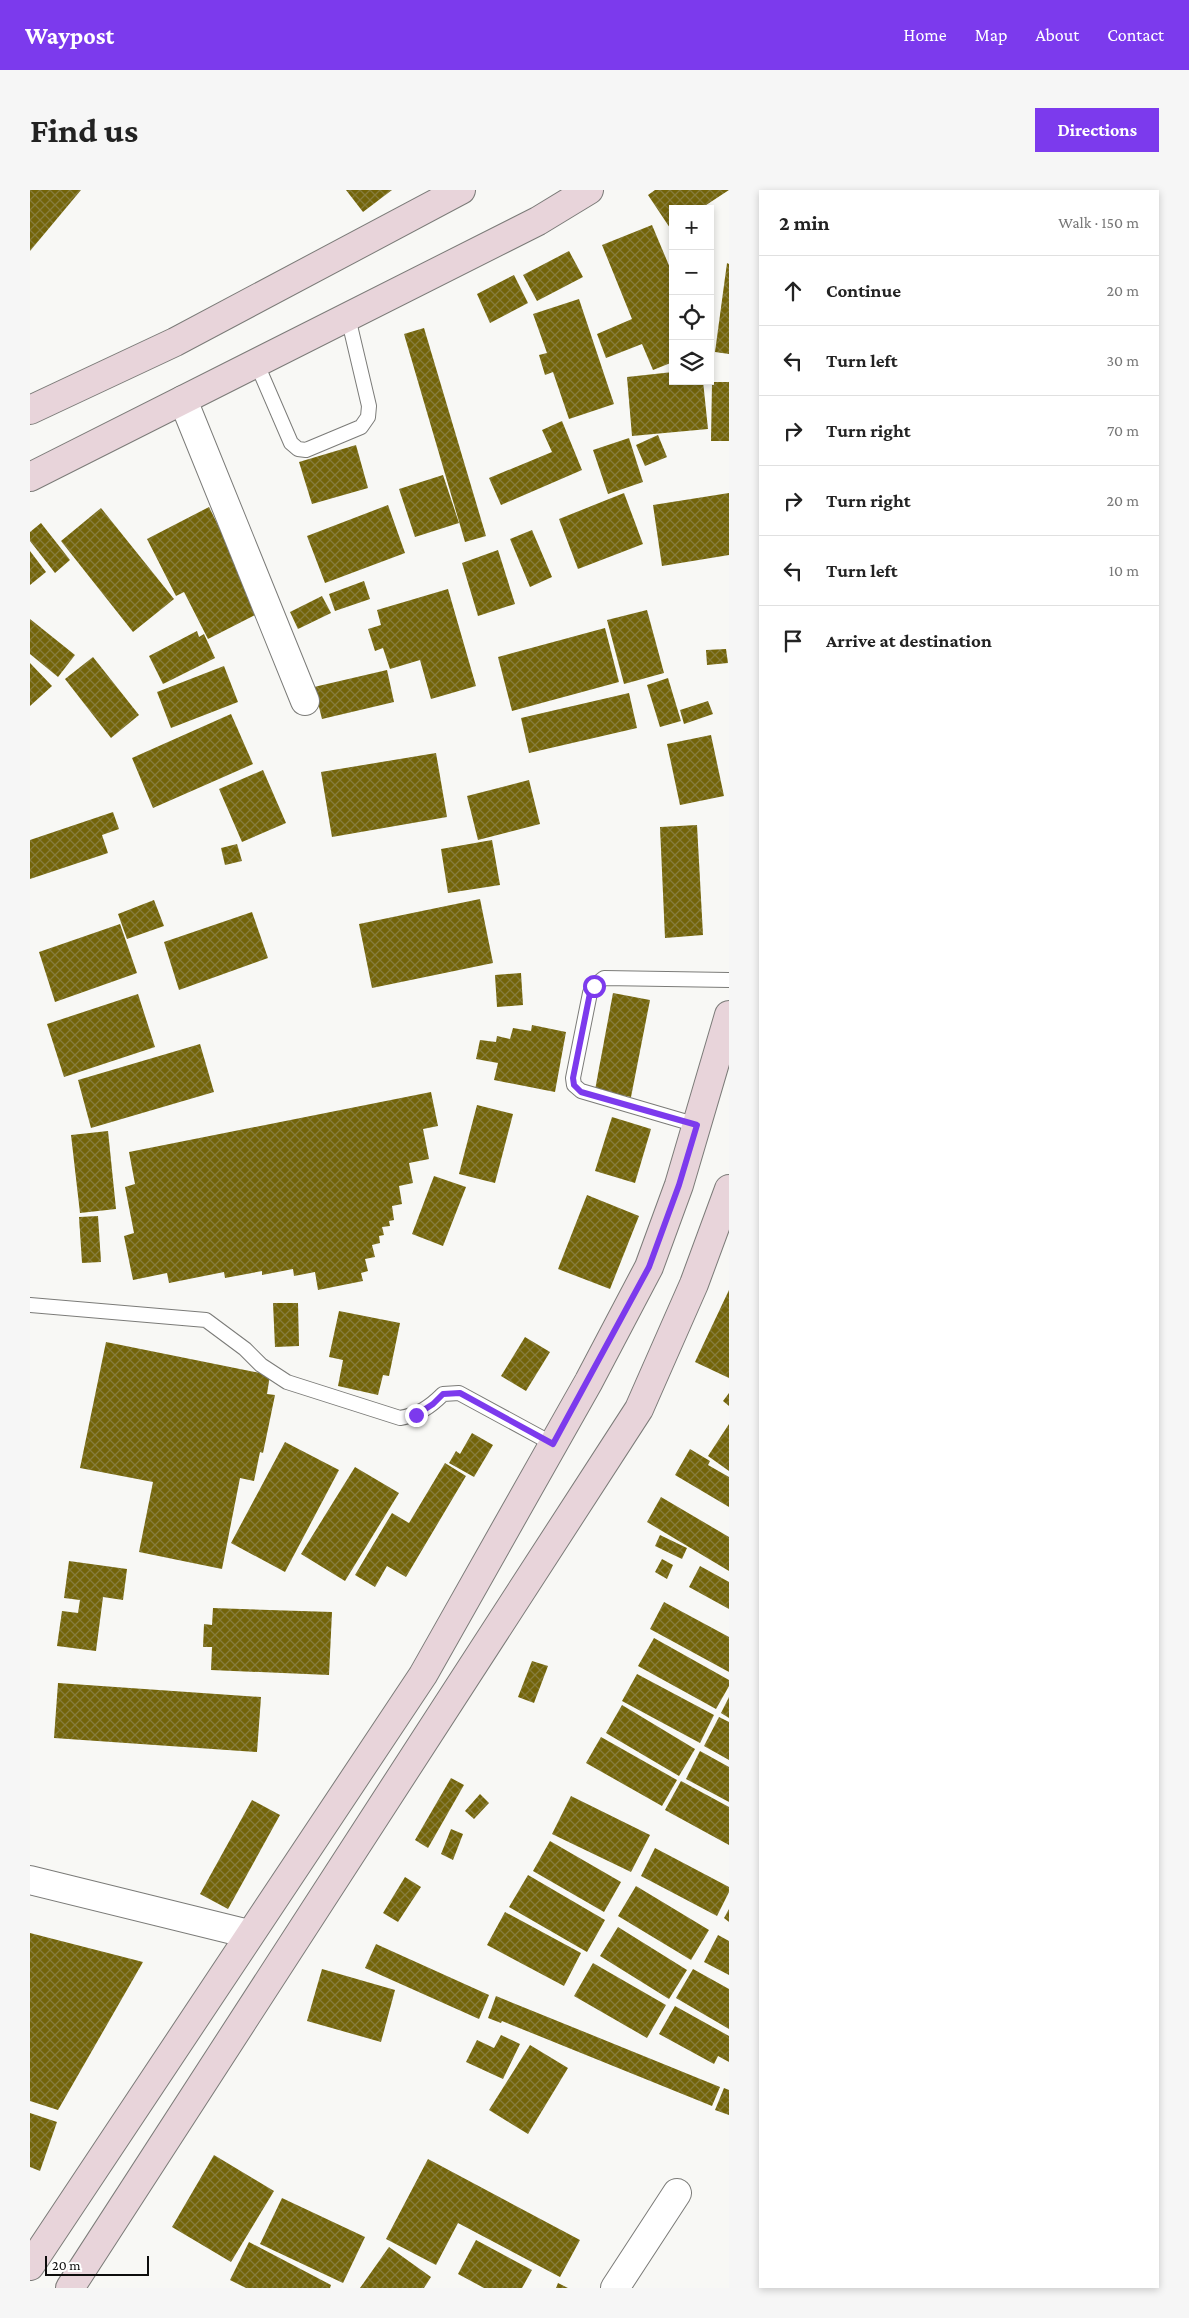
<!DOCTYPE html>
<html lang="en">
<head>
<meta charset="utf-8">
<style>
	body { margin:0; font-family:"Crimson Pro",serif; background:#f6f6f6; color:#222 }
	.controls { position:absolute; right:15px; top:15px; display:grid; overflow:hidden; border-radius:0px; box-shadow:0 2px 8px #0003 }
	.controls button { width:45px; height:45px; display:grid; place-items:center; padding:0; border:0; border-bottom:1px solid #e0e0e0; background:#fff; color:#222; font:25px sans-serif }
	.scale { position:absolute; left:15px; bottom:12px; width:104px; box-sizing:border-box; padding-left:5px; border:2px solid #0d0d0c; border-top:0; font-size:14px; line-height:18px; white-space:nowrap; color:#0d0d0c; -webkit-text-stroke:4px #fff; paint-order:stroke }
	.stop { position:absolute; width:15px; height:15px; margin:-11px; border:4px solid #7c3aed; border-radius:50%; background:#fff }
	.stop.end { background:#7c3aed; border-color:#fff; box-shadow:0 1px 5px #0008 }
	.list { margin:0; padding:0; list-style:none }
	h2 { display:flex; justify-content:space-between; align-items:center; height:65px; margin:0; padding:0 20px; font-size:21px }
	h2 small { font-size:16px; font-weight:400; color:#767676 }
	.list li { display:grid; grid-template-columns:32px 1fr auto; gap:15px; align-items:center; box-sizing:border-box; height:70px; padding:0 20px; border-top:1px solid #e0e0e0 }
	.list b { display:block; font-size:19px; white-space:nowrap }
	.list em { font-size:16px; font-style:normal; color:#767676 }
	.icon { flex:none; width:28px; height:28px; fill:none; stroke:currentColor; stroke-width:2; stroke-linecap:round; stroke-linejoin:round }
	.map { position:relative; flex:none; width:699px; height:2098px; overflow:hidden; border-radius:0px }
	header { display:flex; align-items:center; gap:30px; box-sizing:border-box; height:70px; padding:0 25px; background:#7c3aed; color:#fff }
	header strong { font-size:24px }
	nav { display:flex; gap:28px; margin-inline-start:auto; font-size:18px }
	.intro { display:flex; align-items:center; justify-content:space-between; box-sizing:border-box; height:120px; padding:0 30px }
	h1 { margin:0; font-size:35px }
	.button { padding:12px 22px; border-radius:0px; background:#7c3aed; color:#fff; font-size:18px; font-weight:700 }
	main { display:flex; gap:30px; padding:0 30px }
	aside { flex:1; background:#fff; border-radius:0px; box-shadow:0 2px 8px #0003 }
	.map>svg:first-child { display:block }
	.building { fill:url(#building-cross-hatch) }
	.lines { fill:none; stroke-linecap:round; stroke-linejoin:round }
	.lane-casing { stroke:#7b7b78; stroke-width:16 }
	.street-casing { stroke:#7b7b78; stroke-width:30 }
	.secondary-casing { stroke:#7b7b78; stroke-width:30 }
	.lane { stroke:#fff; stroke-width:14 }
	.street { stroke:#fff; stroke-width:28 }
	.secondary { stroke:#e8d4da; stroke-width:28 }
	.route { stroke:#7c3aed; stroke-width:6 }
</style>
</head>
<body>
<header>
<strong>Waypost</strong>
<nav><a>Home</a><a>Map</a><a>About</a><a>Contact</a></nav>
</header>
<div class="intro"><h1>Find us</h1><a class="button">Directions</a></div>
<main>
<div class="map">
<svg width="699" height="2098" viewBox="0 0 699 2098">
	<defs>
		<pattern id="building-cross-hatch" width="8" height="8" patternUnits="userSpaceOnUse" patternTransform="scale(1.25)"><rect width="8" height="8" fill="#736409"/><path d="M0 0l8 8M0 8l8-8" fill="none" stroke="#877d3d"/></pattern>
	</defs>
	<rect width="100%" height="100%" fill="#f8f8f5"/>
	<!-- building -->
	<g class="building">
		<path d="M0,0H51L0,61Z"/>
		<path d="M316,0H362L333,22Z"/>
		<path d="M625,0H699L670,19H643V36L640,38L618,5Z"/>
		<path d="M622,35L643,85V172L623,180L612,154L576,168L567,144L602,129L572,55Z"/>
		<path d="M539,61L553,87L507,111L493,85Z"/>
		<path d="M697,73L699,74V164L685,162Z"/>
		<path d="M484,85L498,113L460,133L447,104Z"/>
		<path d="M549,109L584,214L539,229L523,182L515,185L509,165L517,163L503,124Z"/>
		<path d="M394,138L456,346L435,352L374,144Z"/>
		<path d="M643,182V191H673L678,239L602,246L597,187Z"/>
		<path d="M682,192H699V251H681Z"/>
		<path d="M532,231L552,280L471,315L459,288L522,262L512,240Z"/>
		<path d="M628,245L637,267L615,276L606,255Z"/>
		<path d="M599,248L613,292L578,304L563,260Z"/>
		<path d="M326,255L338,298L282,314L269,272Z"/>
		<path d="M413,285L429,333L385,347L369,299Z"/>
		<path d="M594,303L613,354L548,379L529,329Z"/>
		<path d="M699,303V365L632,376L623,315Z"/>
		<path d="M358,315L375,363L295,393L277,346Z"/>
		<path d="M179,317L231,422L178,449L154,402L146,406L117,349Z"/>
		<path d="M71,318L144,409L103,442L31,351Z"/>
		<path d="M11,333L40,370L25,383L0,351V342Z"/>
		<path d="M502,340L522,387L500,397L480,349Z"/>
		<path d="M468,360L485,414L448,426L432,373Z"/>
		<path d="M0,361L16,382L0,395Z"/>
		<path d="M334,391L340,409L305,421L299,404Z"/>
		<path d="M418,399L446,496L401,509L390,470L360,479L353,458L345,461L338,439L351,435L347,420Z"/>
		<path d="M292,406L301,423L268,439L260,422Z"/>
		<path d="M617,420L634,483L594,494L577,430Z"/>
		<path d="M0,429L45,465L28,487L0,464Z"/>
		<path d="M575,438L589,492L482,521L468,467Z"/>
		<path d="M167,441L169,447L174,444L185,468L133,494L119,466Z"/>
		<path d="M696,459L698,473L677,475L676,460Z"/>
		<path d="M63,467L109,525L81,548L35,489Z"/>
		<path d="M0,473L22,496L0,516Z"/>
		<path d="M194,476L208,512L141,538L127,502Z"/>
		<path d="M357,480L364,512L292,529L284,497Z"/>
		<path d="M638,488L651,531L630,537L617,495Z"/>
		<path d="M599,503L607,538L499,563L491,528Z"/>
		<path d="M678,511L683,524L654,534L650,520Z"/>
		<path d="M201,524L223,574L123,618L102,568Z"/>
		<path d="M681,545L694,606L650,615L637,554Z"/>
		<path d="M406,563L417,627L302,647L291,582Z"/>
		<path d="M233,580L256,633L212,652L189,599Z"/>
		<path d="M499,590L510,634L448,650L437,606Z"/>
		<path d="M83,622L89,639L72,645L78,663L0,689V650Z"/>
		<path d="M667,635L673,745L635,748L630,637Z"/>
		<path d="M462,650L470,695L418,703L411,659Z"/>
		<path d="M207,654L212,671L195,675L191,658Z"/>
		<path d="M450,709L463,773L342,798L329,734Z"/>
		<path d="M124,710L134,736L97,749L88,724Z"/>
		<path d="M222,722L238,768L149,800L134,752Z"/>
		<path d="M90,734L107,783L25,812L9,762Z"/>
		<path d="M491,783L493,815L467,817L465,785Z"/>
		<path d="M583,803L620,810L601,907L565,900Z"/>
		<path d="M108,804L125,857L34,887L17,834Z"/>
		<path d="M502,835L536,842L525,902L464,890L468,873L446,869L450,850L466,852L467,846L480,849L483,838L501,841Z"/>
		<path d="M170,854L184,902L61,938L48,890Z"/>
		<path d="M401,902L408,936L393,939L399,969L379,973L383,993L369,996L372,1014L362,1016L364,1030L359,1031L360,1036L352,1037L354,1045L349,1046L350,1053L342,1055L345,1067L335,1069L338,1081L331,1083L333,1091L288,1100L285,1082L264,1086L263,1079L232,1085V1081L195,1088L194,1082L139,1093L137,1083L103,1090L94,1046L104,1043L95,997L105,994L99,962Z"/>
		<path d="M447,915L483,924L465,993L429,984Z"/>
		<path d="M582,927L621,939L605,993L565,981Z"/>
		<path d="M78,941L86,1019L50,1023L41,945Z"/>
		<path d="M404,986L436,997L413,1056L382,1044Z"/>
		<path d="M557,1005L609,1026L580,1099L528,1079Z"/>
		<path d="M68,1026L71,1072L52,1073L49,1027Z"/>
		<path d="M699,1100V1188L665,1172Z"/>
		<path d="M243,1113H268L269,1156L245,1157Z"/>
		<path d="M309,1121L370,1133L359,1186L353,1185L348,1205L308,1196L313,1170L299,1167Z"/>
		<path d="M495,1147L520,1162L496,1201L471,1186Z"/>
		<path d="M76,1152L240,1185L237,1204L245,1205L233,1263L230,1262L224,1291L210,1288L192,1379L109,1362L123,1292L50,1278Z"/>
		<path d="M699,1203V1216L693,1211Z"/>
		<path d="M699,1234V1281L678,1266Z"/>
		<path d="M442,1243L463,1255L444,1287L419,1273L426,1261L430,1264Z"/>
		<path d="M255,1252L309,1280L255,1382L201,1353Z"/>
		<path d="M660,1259L680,1271L678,1275L699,1287V1317L645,1285Z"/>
		<path d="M415,1273L436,1286L376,1387L357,1376L345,1397L325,1385L362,1323L379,1333Z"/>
		<path d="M325,1277L369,1303L315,1391L271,1364Z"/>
		<path d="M631,1307L699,1347V1381L617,1332Z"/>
		<path d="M630,1345L657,1358L652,1369L625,1356Z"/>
		<path d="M632,1369L643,1375L637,1389L625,1382Z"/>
		<path d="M39,1371L97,1379L93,1410L73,1407L66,1461L27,1456L32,1421L48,1423L50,1410L34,1408Z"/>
		<path d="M670,1376L699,1392V1419L659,1397Z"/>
		<path d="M634,1412L699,1447V1482L620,1439Z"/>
		<path d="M183,1418L302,1422L299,1485L181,1480L182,1457H173L174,1434L182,1435Z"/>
		<path d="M624,1448L699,1490V1496L686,1519L608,1476Z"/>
		<path d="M502,1471L518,1476L504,1513L488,1507Z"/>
		<path d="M607,1484L684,1525L670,1553L592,1511Z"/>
		<path d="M28,1493L231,1507L227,1562L24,1548Z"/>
		<path d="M699,1507V1528L691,1523Z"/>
		<path d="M592,1515L665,1559L649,1586L576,1543Z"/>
		<path d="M689,1527L699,1532V1570L674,1556Z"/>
		<path d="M571,1547L647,1590L632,1616L556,1573Z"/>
		<path d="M670,1561L699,1577V1612L656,1589Z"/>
		<path d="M421,1588L434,1595L398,1658L385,1650Z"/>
		<path d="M651,1591L699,1617V1655L635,1620Z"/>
		<path d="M450,1604L459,1613L444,1629L435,1621Z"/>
		<path d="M541,1606L620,1645L601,1682L522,1644Z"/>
		<path d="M222,1610L250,1625L198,1719L170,1704Z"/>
		<path d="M421,1639L433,1644L423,1670L411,1664Z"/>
		<path d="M520,1651L591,1692L574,1722L503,1681Z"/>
		<path d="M625,1658L699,1697V1702L687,1726L611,1686Z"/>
		<path d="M498,1685L575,1730L557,1762L479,1717Z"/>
		<path d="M375,1687L391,1697L368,1732L353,1723Z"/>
		<path d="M606,1696L679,1740L661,1770L588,1726Z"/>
		<path d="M699,1719V1732L694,1728Z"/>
		<path d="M475,1722L551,1763L534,1796L457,1755Z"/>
		<path d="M588,1737L657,1780L639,1809L570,1766Z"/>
		<path d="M0,1743L113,1772L28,1920L0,1911Z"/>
		<path d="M688,1745L699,1751V1785L674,1772Z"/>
		<path d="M346,1754L459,1805L449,1829L335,1778Z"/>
		<path d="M563,1773L636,1815L617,1848L544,1806Z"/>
		<path d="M292,1779L365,1800L351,1852L277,1831Z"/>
		<path d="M663,1779L699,1799V1839L646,1808Z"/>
		<path d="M466,1806L690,1897L682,1916L472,1831L471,1833L458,1828Z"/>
		<path d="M645,1816L699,1846V1872L688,1866L684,1874L629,1844Z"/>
		<path d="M471,1845L490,1854L473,1889L436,1872L447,1850L464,1858Z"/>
		<path d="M500,1855L538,1878L498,1944L459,1920Z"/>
		<path d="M694,1898L699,1900V1925L685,1920Z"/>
		<path d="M0,1923L27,1932L10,1981L0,1977Z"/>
		<path d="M184,1965L244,2001L201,2072L142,2037Z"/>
		<path d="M398,1969L550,2050L530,2087L428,2033L406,2075L356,2049Z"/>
		<path d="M252,2008L335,2047L313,2093L230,2054Z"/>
		<path d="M446,2050L502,2080L492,2098H454L428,2084Z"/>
		<path d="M219,2052L301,2095L300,2098H216L200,2090Z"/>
		<path d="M359,2057L401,2087L394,2098H330Z"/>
		<path d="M528,2093L538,2098H526Z"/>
	</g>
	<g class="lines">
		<defs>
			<g id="lane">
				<path d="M226,172L261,253L268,259L276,260L331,237L338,227L339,216L318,127"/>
				<path d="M667,935L551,901L544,895L543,888L560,803L564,796L574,788L699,790"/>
				<path d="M0,1115L176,1130L215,1159L231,1175L257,1192L370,1228C388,1225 400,1217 413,1204L429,1203L523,1254"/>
			</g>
			<g id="street">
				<path d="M153,210L275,511"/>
				<path d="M0,1690L219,1744"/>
				<path d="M585,2098L647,2003"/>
			</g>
			<g id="secondary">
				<path d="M0,220L145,152L431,0"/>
				<path d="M0,287L508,31L559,0"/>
				<path d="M0,2076L393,1485L559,1191L619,1077L649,995L699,825"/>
				<path d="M40,2098L609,1219L664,1094L699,999"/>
			</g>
		</defs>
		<!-- lane casing -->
		<use href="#lane" class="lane-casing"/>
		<!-- street casing -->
		<use href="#street" class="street-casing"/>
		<!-- secondary casing -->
		<use href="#secondary" class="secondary-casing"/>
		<!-- lane -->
		<use href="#lane" class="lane"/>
		<!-- street -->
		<use href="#street" class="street"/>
		<!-- secondary -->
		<use href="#secondary" class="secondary"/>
	</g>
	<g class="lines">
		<!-- route -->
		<path class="route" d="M386,1225L403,1214L413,1204L430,1203L523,1254L619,1077L649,995L667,935L551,902L544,895L543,888L560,803L564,796"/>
	</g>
</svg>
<div class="controls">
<button>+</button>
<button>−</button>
<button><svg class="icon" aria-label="locate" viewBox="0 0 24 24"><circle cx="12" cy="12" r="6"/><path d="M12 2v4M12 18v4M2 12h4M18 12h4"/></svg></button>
<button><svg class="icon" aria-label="layers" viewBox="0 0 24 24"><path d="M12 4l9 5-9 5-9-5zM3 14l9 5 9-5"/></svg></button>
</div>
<div class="scale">20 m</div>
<div class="stop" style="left:564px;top:796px"></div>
<div class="stop end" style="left:386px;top:1225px"></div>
</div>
<aside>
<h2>2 min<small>Walk · 150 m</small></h2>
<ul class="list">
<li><svg class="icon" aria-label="ahead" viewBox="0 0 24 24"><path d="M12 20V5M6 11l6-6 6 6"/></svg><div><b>Continue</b></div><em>20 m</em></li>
<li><svg class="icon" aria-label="left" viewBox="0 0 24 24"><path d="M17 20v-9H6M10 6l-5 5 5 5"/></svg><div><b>Turn left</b></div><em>30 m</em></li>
<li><svg class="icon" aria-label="right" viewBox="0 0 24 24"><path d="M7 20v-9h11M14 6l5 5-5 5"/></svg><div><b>Turn right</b></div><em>70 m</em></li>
<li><svg class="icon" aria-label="right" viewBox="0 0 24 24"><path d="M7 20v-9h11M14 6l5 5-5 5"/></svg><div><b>Turn right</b></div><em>20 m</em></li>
<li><svg class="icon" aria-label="left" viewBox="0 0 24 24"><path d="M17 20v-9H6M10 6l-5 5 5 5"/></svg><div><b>Turn left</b></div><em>10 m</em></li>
<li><svg class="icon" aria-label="arrive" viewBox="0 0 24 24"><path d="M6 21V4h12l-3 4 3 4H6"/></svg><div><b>Arrive at destination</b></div></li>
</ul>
</aside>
</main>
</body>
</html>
